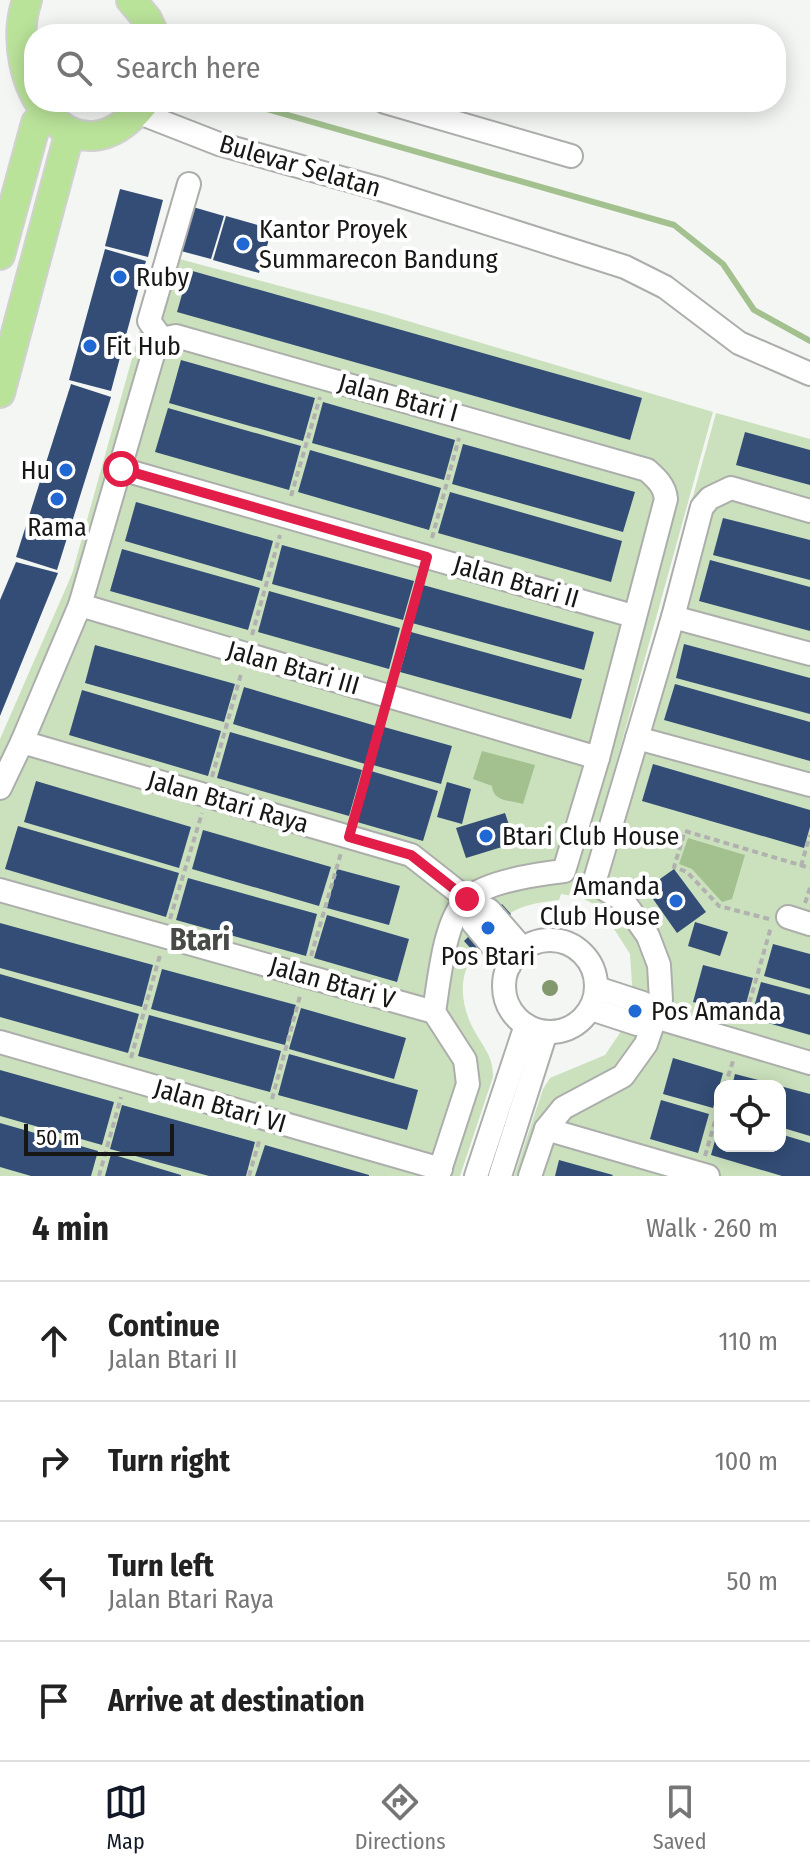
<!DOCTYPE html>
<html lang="en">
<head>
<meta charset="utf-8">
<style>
	body { margin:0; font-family:"Fira Sans Condensed",sans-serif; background:#f2f2f2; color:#222 }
	.controls { position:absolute; right:24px; bottom:24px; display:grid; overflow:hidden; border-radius:16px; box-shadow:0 4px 20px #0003 }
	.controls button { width:72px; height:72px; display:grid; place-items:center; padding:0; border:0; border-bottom:2px solid #e0e0e0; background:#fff; color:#222; font:40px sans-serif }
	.scale { position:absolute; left:24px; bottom:20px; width:150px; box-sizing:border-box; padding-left:8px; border:4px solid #171716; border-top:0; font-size:22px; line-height:28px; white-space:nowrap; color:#171716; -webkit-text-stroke:6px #fff; paint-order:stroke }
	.stop { position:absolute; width:24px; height:24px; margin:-18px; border:6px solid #e11d48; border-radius:50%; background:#fff }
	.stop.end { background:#e11d48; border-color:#fff; box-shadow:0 2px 8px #0008 }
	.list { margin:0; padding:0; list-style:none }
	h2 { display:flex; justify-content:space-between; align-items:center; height:104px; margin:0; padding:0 32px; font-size:34px }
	h2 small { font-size:26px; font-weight:400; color:#767676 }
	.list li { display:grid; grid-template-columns:52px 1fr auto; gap:24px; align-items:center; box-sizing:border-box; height:120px; padding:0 32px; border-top:2px solid #e0e0e0 }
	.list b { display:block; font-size:30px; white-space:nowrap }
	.list p { margin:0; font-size:26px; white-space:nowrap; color:#767676 }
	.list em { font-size:26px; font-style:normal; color:#767676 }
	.icon { flex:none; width:44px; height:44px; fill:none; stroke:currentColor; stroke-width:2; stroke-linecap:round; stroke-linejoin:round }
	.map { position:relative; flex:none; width:810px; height:1176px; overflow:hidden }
	.search { position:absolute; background:#fff; box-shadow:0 4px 20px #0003; left:24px; right:24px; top:24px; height:88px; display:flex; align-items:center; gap:20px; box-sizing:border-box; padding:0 28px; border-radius:32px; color:#767676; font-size:30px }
	.sheet { height:584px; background:#fff }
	nav { display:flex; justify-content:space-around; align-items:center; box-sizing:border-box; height:112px; border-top:2px solid #e0e0e0; background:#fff; font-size:22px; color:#767676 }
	nav a { display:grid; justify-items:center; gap:4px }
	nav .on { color:#111827 }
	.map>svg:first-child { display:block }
	.green { fill:#cbe1bd; fill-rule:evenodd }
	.water { fill:#a3c18f }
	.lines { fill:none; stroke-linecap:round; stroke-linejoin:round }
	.stream { stroke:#a3c18f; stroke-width:6 }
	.building { fill:#334d76 }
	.minor-casing { stroke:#acaeab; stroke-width:26 }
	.major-casing { stroke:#d1d1d0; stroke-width:32 }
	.path { stroke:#b1b2b0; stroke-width:4; stroke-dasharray:6 4; stroke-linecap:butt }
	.minor { stroke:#fff; stroke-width:22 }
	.major { stroke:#bae39a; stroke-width:28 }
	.tree { fill:#83986d }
	.route { stroke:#e11d48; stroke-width:10 }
	.poi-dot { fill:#2068d3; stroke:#fff; stroke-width:3 }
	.labels { text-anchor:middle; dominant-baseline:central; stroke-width:8; stroke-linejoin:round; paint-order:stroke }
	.street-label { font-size:26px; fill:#171716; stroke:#fff }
	.poi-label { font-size:26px; fill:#171716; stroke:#fff; text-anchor:start }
	.quarter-label { font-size:30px; font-weight:bold; fill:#484a47; stroke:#fff }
</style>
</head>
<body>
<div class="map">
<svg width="810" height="1176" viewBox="0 0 810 1176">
	<rect width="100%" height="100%" fill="#f4f6f3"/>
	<!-- green -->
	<g class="green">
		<path d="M161,254L381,313L713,412L579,897L561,894L559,900C543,902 526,904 512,912C505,916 499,923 494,929C466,957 454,984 470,1022C479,1043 494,1054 493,1077L460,1176H0V739L72,574Z"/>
		<path d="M716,413L810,439V1176H514L543,1089L550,1078L605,1055L628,1021L633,999L630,954L614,929L596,916L599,907L582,898ZM720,1086H780V1146H720Z"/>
	</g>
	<!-- water -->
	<g class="water">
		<path d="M482,751L535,765L523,804C510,800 493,802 492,786L473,779Z"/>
		<path d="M688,838L745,855L732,899L722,902L692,869L679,864Z"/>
	</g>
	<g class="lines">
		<!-- stream -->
		<path class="stream" d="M242,102L674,225L723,264L754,310L810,341"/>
	</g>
	<!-- building -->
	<g class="building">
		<path d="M120,189L163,200L148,257L105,246Z"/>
		<path d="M193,207L224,216L211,259L181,251Z"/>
		<path d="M226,216L272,229L259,273L213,260Z"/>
		<path d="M105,249L146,261L111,391L69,380Z"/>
		<path d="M189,270L642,398L630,440L177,312Z"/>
		<path d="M181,360L315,398L303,441L169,403Z"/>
		<path d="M71,384L111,397L57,570L16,557Z"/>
		<path d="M323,402L455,440L444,480L312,443Z"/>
		<path d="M168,408L301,446L289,490L155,452Z"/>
		<path d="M745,432L810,450V485L736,465Z"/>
		<path d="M463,444L635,492L623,532L452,484Z"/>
		<path d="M310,450L441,488L429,530L298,492Z"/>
		<path d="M450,492L622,541L611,582L438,533Z"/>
		<path d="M136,502L273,541L262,581L125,541Z"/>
		<path d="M723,518L810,540V580L713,555Z"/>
		<path d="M282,545L414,581L403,620L272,584Z"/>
		<path d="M122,549L260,588L248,630L110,591Z"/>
		<path d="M710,560L810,587V631L699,601Z"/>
		<path d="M16,562L58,573L0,716V600Z"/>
		<path d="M423,585L594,632L584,670L412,623Z"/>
		<path d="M269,591L400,628L389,669L258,632Z"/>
		<path d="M411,632L582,679L571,719L400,672Z"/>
		<path d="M684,644L810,678V714L676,678Z"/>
		<path d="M95,645L235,684L224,722L85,683Z"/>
		<path d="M675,684L810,722V761L664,720Z"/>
		<path d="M244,687L376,726L365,764L233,724Z"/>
		<path d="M82,690L221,731L208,776L69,735Z"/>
		<path d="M384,727L452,746L441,784L373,765Z"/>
		<path d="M230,732L362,770L349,816L217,778Z"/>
		<path d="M653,764L810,810V827L804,848L642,801Z"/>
		<path d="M371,771L438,791L423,841L357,822Z"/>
		<path d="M36,781L191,827L179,868L24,822Z"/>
		<path d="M447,782L471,789L462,824L437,817Z"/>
		<path d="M505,813L515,843L466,858L456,828Z"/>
		<path d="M18,826L179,873L166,917L5,869Z"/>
		<path d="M203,830L331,867L319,906L192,869Z"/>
		<path d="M337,869L400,886L389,925L327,908Z"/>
		<path d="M674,869L706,912L677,933L646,889Z"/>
		<path d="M188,878L317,914L306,956L176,920Z"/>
		<path d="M502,904L511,914L473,951L464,941Z"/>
		<path d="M327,915L409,939L397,982L314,958Z"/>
		<path d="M695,922L728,932L720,956L688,946Z"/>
		<path d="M0,923L153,965L142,1007L0,968Z"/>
		<path d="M773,944L810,954V989L764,976Z"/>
		<path d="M703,965L753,978L743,1015L693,1002Z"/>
		<path d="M162,969L296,1005L285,1045L151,1009Z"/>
		<path d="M0,974L139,1014L128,1053L0,1017Z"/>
		<path d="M761,982L810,995V1035L751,1018Z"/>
		<path d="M301,1008L406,1038L394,1079L289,1049Z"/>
		<path d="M149,1015L281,1051L270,1092L138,1056Z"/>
		<path d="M289,1054L418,1090L407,1130L278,1095Z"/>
		<path d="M673,1058L723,1073L713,1108L663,1094Z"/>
		<path d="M0,1070L114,1102L102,1145L0,1116Z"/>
		<path d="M735,1074L777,1085V1086H732Z"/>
		<path d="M780,1086L810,1094V1136L780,1127Z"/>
		<path d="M661,1100L709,1114L698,1153L650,1139Z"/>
		<path d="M122,1105L255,1142L246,1176H209L110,1149Z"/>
		<path d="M0,1123L98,1151L91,1176H31L0,1167Z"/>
		<path d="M719,1126L720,1146H780V1134L810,1143V1176H782L711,1155Z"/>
		<path d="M265,1145L369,1175V1176H255Z"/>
		<path d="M111,1154L181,1175V1176H105Z"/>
		<path d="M559,1160L613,1175L612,1176H555Z"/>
	</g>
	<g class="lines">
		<defs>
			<g id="minor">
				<path d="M385,102L571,156"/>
				<path d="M137,112L219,144L377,188L625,267L665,287L739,343L810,374"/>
				<path d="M162,339L149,321L189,184"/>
				<path d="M121,469L633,616"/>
				<path d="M80,605L598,758"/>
				<path d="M673,617L810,654"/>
				<path d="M637,738L810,785"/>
				<path d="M22,742L411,855L467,899L489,910L523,949"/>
				<path d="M0,788L22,742L80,605L154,351L162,339L176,336L647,470C656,478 665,486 666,499L598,758L564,871C538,874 488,881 467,899C444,919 439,982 434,1012L465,1060L468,1084L438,1176"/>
				<path d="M0,890L434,1012"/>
				<path d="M467,899L473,923L509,966"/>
				<path d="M788,917L810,924"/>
				<circle cx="550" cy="986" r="46"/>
				<path d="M597,988L643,1003L655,1017"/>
				<path d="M591,1009L637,1024L655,1017"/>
				<path d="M655,1017L810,1063"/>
				<path d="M0,1042L441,1169"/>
				<path d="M546,1129L708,1176"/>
				<path d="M476,1176L526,1025"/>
				<path d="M500,1176L546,1032"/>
				<path d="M530,1176L546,1129L563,1108L623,1076L646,1044L661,1000L659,965L648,936L623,900L594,883L673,617L702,507L710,498L731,488L810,511"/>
			</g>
			<g id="major">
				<path d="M27,0C0,82 75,193 145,102"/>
				<path d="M131,0L147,19L154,34"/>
				<path d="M0,255L36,123"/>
				<path d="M0,393L69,135"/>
			</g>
		</defs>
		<!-- minor casing -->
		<use href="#minor" class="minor-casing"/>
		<!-- major casing -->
		<use href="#major" class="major-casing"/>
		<!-- path -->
		<g class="path">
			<path d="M291,496L320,397"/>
			<path d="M432,538L459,438"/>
			<path d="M252,635L280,535"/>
			<path d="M393,676L421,577"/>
			<path d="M212,777L241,674"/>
			<path d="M354,819L382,716"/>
			<path d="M801,866L810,835"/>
			<path d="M805,903L810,888"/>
			<path d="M170,919L202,813"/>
			<path d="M769,919L719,906L687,872L674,867L685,831L810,868"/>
			<path d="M311,956L341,853"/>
			<path d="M744,1022L771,927"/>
			<path d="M131,1058L160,955"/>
			<path d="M725,1086L733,1061"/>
			<path d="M272,1099L300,996"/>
			<path d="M705,1156L720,1104"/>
			<path d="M99,1176L121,1097"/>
			<path d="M249,1176L260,1138"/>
		</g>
		<!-- minor -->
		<use href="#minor" class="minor"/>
		<!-- major -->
		<use href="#major" class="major"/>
	</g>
	<!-- trees -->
	<circle class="tree" cx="550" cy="988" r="8"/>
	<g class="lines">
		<!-- route -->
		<path class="route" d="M121,469L427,557L349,837L411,855L467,899"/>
	</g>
	<!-- markers -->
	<g class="poi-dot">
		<circle cx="243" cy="244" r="8"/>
		<circle cx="120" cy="277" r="8"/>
		<circle cx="90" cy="346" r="8"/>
		<circle cx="66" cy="470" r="8"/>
		<circle cx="57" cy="499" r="8"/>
		<circle cx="486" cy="836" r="8"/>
		<circle cx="676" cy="901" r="8"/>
		<circle cx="488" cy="928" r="8"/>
		<circle cx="635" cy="1011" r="8"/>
	</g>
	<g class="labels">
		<!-- street labels -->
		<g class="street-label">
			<text transform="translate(300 166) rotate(16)">Bulevar Selatan</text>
			<text transform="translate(398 398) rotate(15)">Jalan Btari I</text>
			<text transform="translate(516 582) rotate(16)">Jalan Btari II</text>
			<text transform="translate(293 668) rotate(16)">Jalan Btari III</text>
			<text transform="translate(228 802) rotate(16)">Jalan Btari Raya</text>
			<text transform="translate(332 983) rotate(16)">Jalan Btari V</text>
			<text transform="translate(220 1106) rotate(16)">Jalan Btari VI</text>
		</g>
		<!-- poi labels -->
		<g class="poi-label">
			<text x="259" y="229">Kantor Proyek<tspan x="259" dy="30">Summarecon Bandung</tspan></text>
			<text x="136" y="277">Ruby</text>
			<text x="106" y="346">Fit Hub</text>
			<text x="50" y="470" text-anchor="end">Hu</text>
			<text x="57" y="527" text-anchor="middle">Rama</text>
			<text x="502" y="836">Btari Club House</text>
			<text x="660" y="886" text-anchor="end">Amanda<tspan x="660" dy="30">Club House</tspan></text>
			<text x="488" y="956" text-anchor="middle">Pos Btari</text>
			<text x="651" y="1011">Pos Amanda</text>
		</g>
		<!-- quarter labels -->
		<g class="quarter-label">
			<text x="200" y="940">Btari</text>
		</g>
	</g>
</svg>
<div class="controls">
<button><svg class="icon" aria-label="locate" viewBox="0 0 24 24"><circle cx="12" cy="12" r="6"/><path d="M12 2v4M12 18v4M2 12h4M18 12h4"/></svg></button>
</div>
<div class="scale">50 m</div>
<div class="stop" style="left:121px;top:469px"></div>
<div class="stop end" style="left:467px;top:899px"></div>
<div class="search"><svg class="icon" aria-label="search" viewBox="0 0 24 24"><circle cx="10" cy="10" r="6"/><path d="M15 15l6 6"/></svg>Search here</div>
</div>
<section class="sheet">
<h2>4 min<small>Walk · 260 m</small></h2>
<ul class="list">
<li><svg class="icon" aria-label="ahead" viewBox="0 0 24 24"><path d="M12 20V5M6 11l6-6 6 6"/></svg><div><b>Continue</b><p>Jalan Btari II</p></div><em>110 m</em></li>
<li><svg class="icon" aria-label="right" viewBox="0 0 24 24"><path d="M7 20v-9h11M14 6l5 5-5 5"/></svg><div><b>Turn right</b></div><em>100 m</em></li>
<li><svg class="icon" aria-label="left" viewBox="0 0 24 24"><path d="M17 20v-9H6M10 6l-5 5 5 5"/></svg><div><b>Turn left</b><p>Jalan Btari Raya</p></div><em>50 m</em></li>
<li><svg class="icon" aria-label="arrive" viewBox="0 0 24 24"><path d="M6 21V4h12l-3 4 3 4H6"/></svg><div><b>Arrive at destination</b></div></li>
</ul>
</section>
<nav>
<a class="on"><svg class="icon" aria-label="map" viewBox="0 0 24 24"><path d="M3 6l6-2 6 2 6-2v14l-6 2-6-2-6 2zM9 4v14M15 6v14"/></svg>Map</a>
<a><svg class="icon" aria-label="directions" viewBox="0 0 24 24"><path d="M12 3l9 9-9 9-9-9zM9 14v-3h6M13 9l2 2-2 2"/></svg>Directions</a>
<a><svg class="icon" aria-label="saved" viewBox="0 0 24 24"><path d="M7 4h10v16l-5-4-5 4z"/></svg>Saved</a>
</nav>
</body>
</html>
